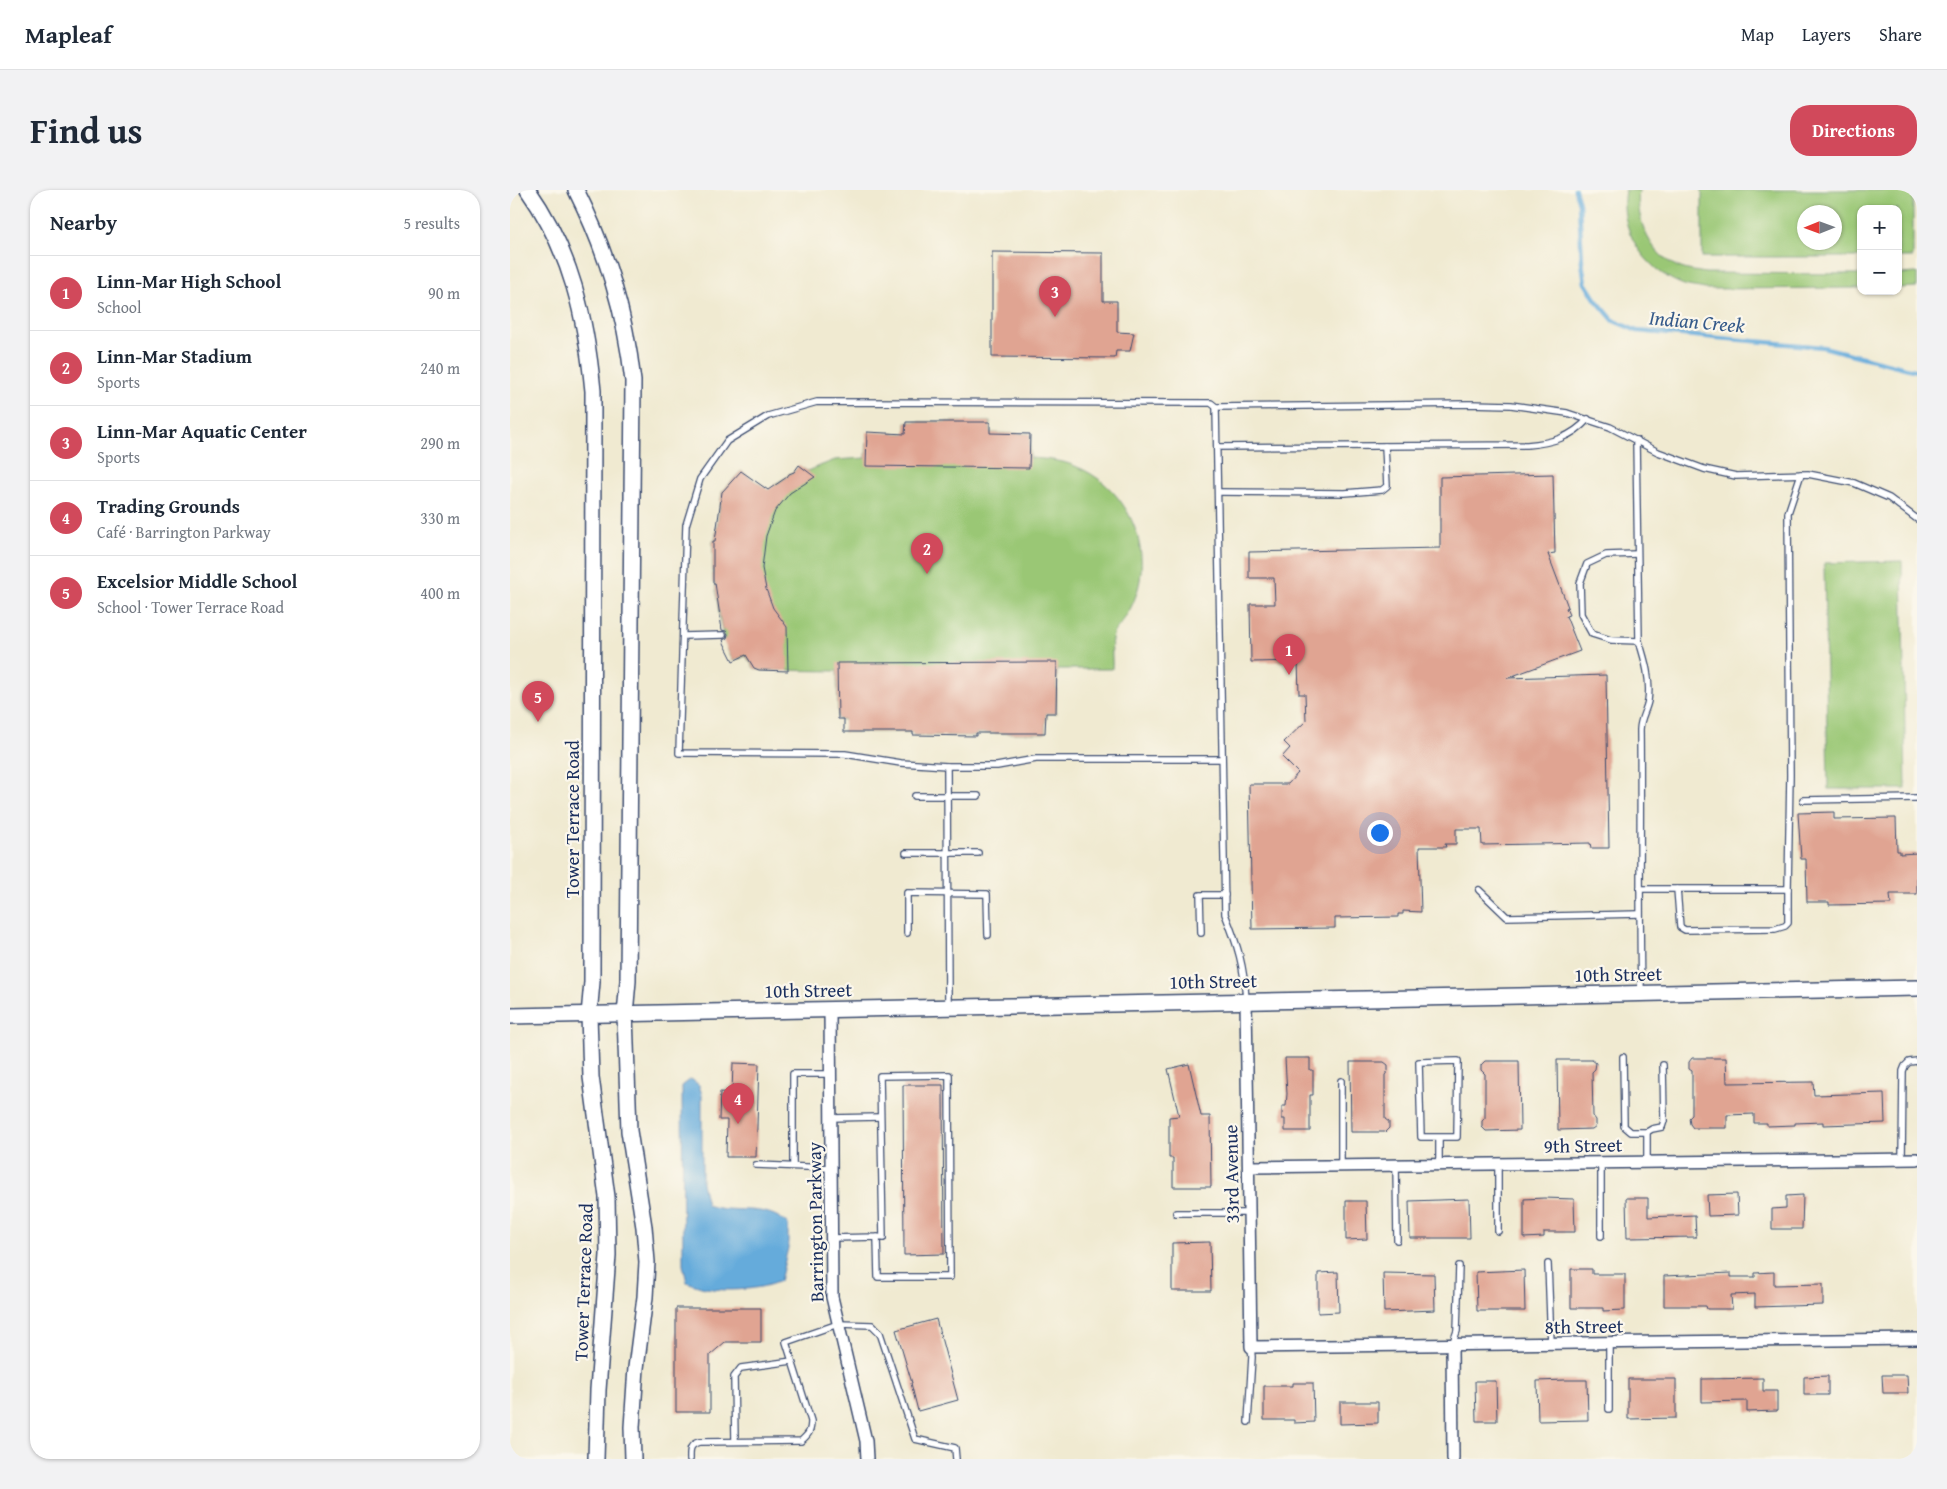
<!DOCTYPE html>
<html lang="en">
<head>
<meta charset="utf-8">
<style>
	body { margin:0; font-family:"Gentium Book Plus",serif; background:#f2f2f3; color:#1f2937 }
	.controls { position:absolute; right:15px; top:15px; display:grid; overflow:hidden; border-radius:10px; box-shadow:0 1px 4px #0004 }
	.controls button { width:45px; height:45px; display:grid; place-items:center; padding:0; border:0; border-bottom:1px solid #e0e1e3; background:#fff; color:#1f2937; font:25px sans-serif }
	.compass { position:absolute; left:1287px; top:15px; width:45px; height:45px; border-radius:50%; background:#fff; box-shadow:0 1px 4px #0004; rotate:269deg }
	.you { position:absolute; left:869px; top:642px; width:18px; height:18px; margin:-12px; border:4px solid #fff; border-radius:50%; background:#1a73e8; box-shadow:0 0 0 8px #1a73e833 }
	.badge { display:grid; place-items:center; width:32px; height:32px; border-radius:50%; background:#d1495b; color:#fff; font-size:16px; font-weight:700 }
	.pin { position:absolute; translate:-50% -41px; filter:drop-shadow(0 1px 2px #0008) }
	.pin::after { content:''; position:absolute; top:26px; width:18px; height:15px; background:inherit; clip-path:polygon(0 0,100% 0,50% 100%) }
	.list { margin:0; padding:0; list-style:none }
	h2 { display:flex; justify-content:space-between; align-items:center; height:65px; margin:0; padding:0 20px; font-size:21px }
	h2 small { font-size:16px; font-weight:400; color:#747a83 }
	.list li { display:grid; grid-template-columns:32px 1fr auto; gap:15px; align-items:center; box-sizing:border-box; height:75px; padding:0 20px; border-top:1px solid #e0e1e3 }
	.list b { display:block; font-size:19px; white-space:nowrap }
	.list p { margin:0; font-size:16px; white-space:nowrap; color:#747a83 }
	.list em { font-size:16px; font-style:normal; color:#747a83 }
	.map { position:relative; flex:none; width:1407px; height:1269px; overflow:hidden; border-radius:20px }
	header { display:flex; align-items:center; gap:30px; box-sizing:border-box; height:70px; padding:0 25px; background:#fff; border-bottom:1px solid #e0e1e3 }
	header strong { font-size:24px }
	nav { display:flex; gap:28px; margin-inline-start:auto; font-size:18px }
	.intro { display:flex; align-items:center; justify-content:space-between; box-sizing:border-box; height:120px; padding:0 30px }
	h1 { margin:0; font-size:35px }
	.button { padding:12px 22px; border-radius:20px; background:#d1495b; color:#fff; font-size:18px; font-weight:700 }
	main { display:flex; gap:30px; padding:0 30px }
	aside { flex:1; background:#fff; border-radius:20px; box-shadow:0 1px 4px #0004 }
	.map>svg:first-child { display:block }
	.green { fill:#9ac775; stroke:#5a7b6a; fill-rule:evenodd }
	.water { fill:#65abdb; stroke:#406d9c }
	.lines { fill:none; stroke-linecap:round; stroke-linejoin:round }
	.stream { stroke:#65abdb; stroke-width:4.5 }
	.building { fill:#e0a492 }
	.service-casing { stroke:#3b4b6f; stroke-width:8 }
	.minor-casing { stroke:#3b4b6f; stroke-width:14 }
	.tertiary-casing { stroke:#3b4b6f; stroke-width:18 }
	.service { stroke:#fff; stroke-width:5.5 }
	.minor { stroke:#fff; stroke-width:11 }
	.tertiary { stroke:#fff; stroke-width:15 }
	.labels { text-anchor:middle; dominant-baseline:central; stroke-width:4.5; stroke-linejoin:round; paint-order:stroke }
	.street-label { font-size:19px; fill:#1b2f5e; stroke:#fbf7ec }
	.water-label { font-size:20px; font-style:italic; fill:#355a8a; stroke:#fbf7ec }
</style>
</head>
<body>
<header>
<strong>Mapleaf</strong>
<nav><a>Map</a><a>Layers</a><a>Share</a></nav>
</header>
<div class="intro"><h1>Find us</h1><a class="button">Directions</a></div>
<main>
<aside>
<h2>Nearby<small>5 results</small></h2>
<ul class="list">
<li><span class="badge">1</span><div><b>Linn-Mar High School</b><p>School</p></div><em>90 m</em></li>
<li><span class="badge">2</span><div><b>Linn-Mar Stadium</b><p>Sports</p></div><em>240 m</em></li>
<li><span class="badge">3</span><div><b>Linn-Mar Aquatic Center</b><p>Sports</p></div><em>290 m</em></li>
<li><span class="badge">4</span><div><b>Trading Grounds</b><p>Café · Barrington Parkway</p></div><em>330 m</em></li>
<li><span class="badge">5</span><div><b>Excelsior Middle School</b><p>School · Tower Terrace Road</p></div><em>400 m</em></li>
</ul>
</aside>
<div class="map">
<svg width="1407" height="1269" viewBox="0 0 1407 1269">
	<rect width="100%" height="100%" fill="#fbf7ec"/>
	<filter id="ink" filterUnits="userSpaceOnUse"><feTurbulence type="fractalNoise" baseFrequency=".02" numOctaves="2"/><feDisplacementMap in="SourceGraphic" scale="10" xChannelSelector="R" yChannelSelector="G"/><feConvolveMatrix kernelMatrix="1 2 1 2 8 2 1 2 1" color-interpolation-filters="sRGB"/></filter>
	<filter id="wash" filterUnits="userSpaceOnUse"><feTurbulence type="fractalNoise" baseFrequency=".0096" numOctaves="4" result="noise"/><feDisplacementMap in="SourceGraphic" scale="20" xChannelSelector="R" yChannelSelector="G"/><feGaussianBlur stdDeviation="1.12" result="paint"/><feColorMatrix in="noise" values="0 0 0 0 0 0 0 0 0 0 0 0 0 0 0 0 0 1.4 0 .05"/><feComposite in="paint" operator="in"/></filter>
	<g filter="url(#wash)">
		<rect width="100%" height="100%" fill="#f0ead1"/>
		<!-- green -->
		<g class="green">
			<path d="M1115,0H1129C1125,30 1141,67 1171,78C1178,81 1187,81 1195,83L1351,84V98L1195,99C1187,97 1177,97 1169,93C1134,78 1108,39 1115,0Z"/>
			<path d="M1192,0H1403V67H1388V19H1351V67H1192ZM1294,22H1324V52H1294Z"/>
			<path d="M1407,83V97L1388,98V84Z"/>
			<path d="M396,232H480V243L520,244V268C535,269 551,270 565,276C610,293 638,343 630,390C627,406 621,420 612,432C610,436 604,440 603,445C600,452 603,470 602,479H547L546,523H536L535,543H466V546L403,545V542H334L335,530L328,529L327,481L249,480L244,478L236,466L223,471C210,448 209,420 205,393H203V351L205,350L212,302L231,281L267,307L265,294L277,287L279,284L284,282L289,276L297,281L325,270L356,268L357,243L396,244Z"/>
			<path d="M1392,371L1396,599H1318L1314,373Z"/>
		</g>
		<!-- water -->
		<path class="water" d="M181,889L189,895L192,905V993L197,1015C224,1025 255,1012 278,1034V1058L270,1091C251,1100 216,1102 196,1098C189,1097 183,1094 177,1092L173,1075L172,896Z"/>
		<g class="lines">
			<!-- stream -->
			<path class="stream" d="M1065,0L1069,13L1072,72L1075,93L1086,110L1104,131L1127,141L1313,157L1407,181"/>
		</g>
		<g id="blocks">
			<!-- building -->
			<g class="building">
				<path d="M482,62L593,63V111H607V142L624,143L620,161H606L605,168L482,167Z"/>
				<path d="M396,232H480V243L520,244L519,278L356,276L357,242L395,244Z"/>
				<path d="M289,275L305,287L280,303L265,321L256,346L252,378L256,399L263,418L277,437L278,481L249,480L244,478L236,465L223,471L214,453L213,450L217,448L218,444L216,441L212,440L205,393H203V351H205L212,302L231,281L258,300L277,287L279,284L284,282Z"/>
				<path d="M1043,284L1045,363L1038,364L1058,417L1056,418L1059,425L1056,426L1070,461L997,488L1096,485L1099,658H1081L1080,653L972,655L971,639H946V654H935L936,657H909L911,722L893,721V724H888V727L825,728V738L742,739L739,594H778L788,583L772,567L780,558L774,552L796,531L795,504H789L788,471L741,472L740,414H765L764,388H739V362L930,358V287Z"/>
				<path d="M547,472L546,523H536L535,543H466V546L403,545V542H334V529H328L327,473Z"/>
				<path d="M1324,622V629L1386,628L1387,661H1390V664L1407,663V704H1380L1381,714L1319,715V712H1297L1296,669H1291L1288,623Z"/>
				<path d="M775,868H800V880H803V905H800V941H775V929H772V916H776L777,904Z"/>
				<path d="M1182,868H1216L1217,893L1303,892L1304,905L1374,903L1375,933L1313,935V932L1285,933V935L1257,936V933H1244V924L1217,925V938H1183L1180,934L1179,928L1182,925V881L1179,879V872Z"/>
				<path d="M1047,870H1082L1086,873L1085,879L1082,882L1083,926L1086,930V936L1082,939L1048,940Z"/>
				<path d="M975,871H1009L1010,940L976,941L972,937V931L975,928V884L971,880V875Z"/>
				<path d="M840,872H874L878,875V881L875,885V929L879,932V938L875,942H841Z"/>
				<path d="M223,873L249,874L246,967H216L217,930H209L210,902L222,903Z"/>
				<path d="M679,874L691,926H700L701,997H663V968H659V927L669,926L658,879Z"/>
				<path d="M393,895H433L434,1064L394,1065Z"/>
				<path d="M1227,1004L1228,1025L1198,1026L1197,1005Z"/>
				<path d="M1293,1005L1292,1039H1262V1019L1276,1018V1006Z"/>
				<path d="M1034,1008L1064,1009L1065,1042H1034V1047L1014,1048V1009Z"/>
				<path d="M1116,1008H1138V1027L1185,1025L1186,1047L1117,1048Z"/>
				<path d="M959,1009L960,1048H900L899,1011Z"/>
				<path d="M836,1011H856L857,1049L836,1050Z"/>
				<path d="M700,1052L701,1101H662V1053Z"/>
				<path d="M1061,1079H1082V1084H1115V1120L1093,1121V1118H1061Z"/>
				<path d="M1014,1080L1015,1121H967L966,1082Z"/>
				<path d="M828,1082L829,1122L808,1123V1083Z"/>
				<path d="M1264,1082V1095L1313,1094V1115L1245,1117V1104L1221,1105L1222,1119H1197L1196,1116H1154V1086L1221,1083V1087H1245V1083Z"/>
				<path d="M873,1083L924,1084L925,1120L874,1122Z"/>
				<path d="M166,1118H251V1152H215L200,1165V1222H166Z"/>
				<path d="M426,1129L448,1210L408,1221L401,1193H402L386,1140Z"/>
				<path d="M1372,1185H1397L1398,1203H1373Z"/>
				<path d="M1318,1186V1205H1294V1187Z"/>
				<path d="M1253,1188V1201H1267V1221L1237,1222V1211L1192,1212V1189Z"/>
				<path d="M1118,1189H1166V1228L1118,1229Z"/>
				<path d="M1055,1190H1077L1078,1230L1028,1231L1027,1191Z"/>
				<path d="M965,1191H986L987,1231H966Z"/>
				<path d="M783,1193H803L804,1232L784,1233V1230H754V1196H783Z"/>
				<path d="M830,1212H868V1233L830,1234Z"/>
			</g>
		</g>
	</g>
	<g filter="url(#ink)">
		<use href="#blocks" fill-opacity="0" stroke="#3b4b6f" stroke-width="1"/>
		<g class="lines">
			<defs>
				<g id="service">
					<path d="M706,217L701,213L307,212L258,226L217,251L190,289L176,335L169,563L335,564L391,573L437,576H487L526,569H712"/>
					<path d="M1126,250L1129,451C1135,470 1141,490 1138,511C1136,521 1130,529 1130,540C1131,628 1129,715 1131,803"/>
					<path d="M707,257L1017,255C1041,253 1061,248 1078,229"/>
					<path d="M708,302L835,303L872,300L877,296L875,256"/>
					<path d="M1127,364L1096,365L1077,374L1070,393L1071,424L1082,444L1101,450L1129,451"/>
					<path d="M173,446L213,445"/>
					<path d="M437,576L438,816"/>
					<path d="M405,606H468"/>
					<path d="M1293,610L1407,608"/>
					<path d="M396,663H468"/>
					<path d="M1130,699H1278L1280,585L1278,323L1291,284"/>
					<path d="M1167,699L1170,737L1175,740L1265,739L1275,736L1278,733V699"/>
					<path d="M969,700L997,727L1129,724"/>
					<path d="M397,743V703L477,704L478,745"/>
					<path d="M691,743L690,705H715"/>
					<path d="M736,810C734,776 728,756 715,724L706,217L959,214L1001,215L1057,223L1100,237L1148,262L1194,279L1226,286L1298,284L1344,293L1379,308L1407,329"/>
					<path d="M1113,867L1114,936L1121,942H1137"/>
					<path d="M831,891V976"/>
					<path d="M321,928L370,927"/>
					<path d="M1392,969L1393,881L1395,876L1399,872L1407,871"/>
					<path d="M1137,972V942L1142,939L1152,937L1154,931L1153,875"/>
					<path d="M246,975L321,978"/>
					<path d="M886,975L887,1050"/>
					<path d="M929,975V947H911L909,872L948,871L947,947H929"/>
					<path d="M283,976V884H320"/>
					<path d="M666,1023H739"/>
					<path d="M988,1041V974"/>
					<path d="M1091,1046V973"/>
					<path d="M322,1048L367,1047L373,1048L370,886L439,885L440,1087H368L367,1047"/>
					<path d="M1038,1074L1041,1154"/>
					<path d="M1099,1153V1219"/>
					<path d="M942,1155L947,1141L949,1076"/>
					<path d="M738,1232L742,1167L741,1157"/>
					<path d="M225,1251L224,1187L231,1178L282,1171"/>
					<path d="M180,1269C180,1260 179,1255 189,1252L291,1251C299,1244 301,1241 301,1231L276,1152L328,1134L362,1135L370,1143L405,1249L445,1258L446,1269"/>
				</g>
				<g id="minor">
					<path d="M736,810L741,1157L1407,1149"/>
					<path d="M320,820L322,1107L356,1251L357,1269"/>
					<path d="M739,977L1407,969"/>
					<path d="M942,1155L943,1269"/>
				</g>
				<g id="tertiary">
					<path d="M18,0C61,61 76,128 83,201L82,792L79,825L81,887L97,1007L98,1065L88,1200L86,1269"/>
					<path d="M66,0C97,62 115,122 123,191L118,791L115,824L119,941L134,1037L137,1072L135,1107L126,1178L122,1237L123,1269"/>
					<path d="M0,826L1407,798"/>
				</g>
			</defs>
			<!-- service casing -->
			<use href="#service" class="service-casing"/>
			<!-- minor casing -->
			<use href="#minor" class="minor-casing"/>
			<!-- tertiary casing -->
			<use href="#tertiary" class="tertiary-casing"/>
			<!-- service -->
			<use href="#service" class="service"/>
			<!-- minor -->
			<use href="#minor" class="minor"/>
			<!-- tertiary -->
			<use href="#tertiary" class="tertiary"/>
		</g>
	</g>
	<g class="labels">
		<!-- street labels -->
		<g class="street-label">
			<text transform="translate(62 629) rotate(-90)">Tower Terrace Road</text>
			<text transform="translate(1108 784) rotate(-1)">10th Street</text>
			<text transform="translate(703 791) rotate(-1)">10th Street</text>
			<text transform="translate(298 800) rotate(-1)">10th Street</text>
			<text transform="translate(1073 955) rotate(-1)">9th Street</text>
			<text transform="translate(721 984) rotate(-91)">33rd Avenue</text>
			<text transform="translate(305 1032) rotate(-91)">Barrington Parkway</text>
			<text transform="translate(73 1092) rotate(-88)">Tower Terrace Road</text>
			<text transform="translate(1074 1136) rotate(-1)">8th Street</text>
		</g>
		<!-- water labels -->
		<g class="water-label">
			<text transform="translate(1187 131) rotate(5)">Indian Creek</text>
		</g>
	</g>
</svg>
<div class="controls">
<button>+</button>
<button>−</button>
</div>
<svg class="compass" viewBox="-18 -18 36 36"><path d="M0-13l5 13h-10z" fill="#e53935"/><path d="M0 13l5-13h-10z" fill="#747a83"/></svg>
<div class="you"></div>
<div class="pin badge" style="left:779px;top:485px">1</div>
<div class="pin badge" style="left:417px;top:384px">2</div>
<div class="pin badge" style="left:545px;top:127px">3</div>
<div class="pin badge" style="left:228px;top:934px">4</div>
<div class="pin badge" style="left:28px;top:532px">5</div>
</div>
</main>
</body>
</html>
